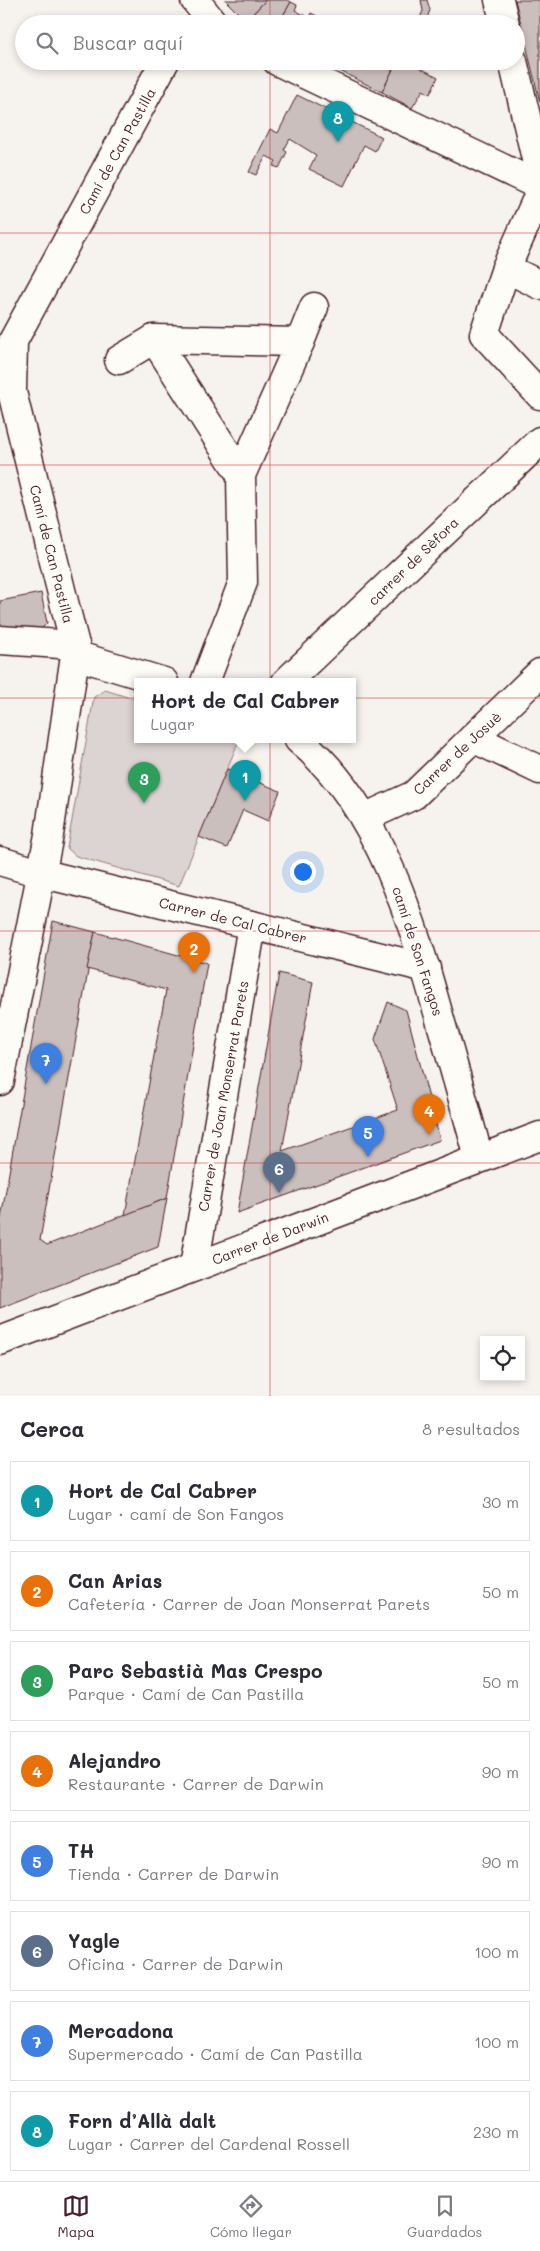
<!DOCTYPE html>
<html lang="es">
<head>
<meta charset="utf-8">
<style>
	body { margin:0; font-family:Mali,sans-serif; background:#f7f7f7; color:#2b2b33 }
	.controls { position:absolute; right:15px; bottom:15px; display:grid; overflow:hidden; border-radius:0px; box-shadow:0 2px 8px #0003 }
	.controls button { width:45px; height:45px; display:grid; place-items:center; padding:0; border:0; border-bottom:1px solid #e1e1e2; background:#fff; color:#2b2b33; font:25px sans-serif }
	.you { position:absolute; left:302px; top:871px; width:18px; height:18px; margin:-12px; border:4px solid #fff; border-radius:50%; background:#1a73e8; box-shadow:0 0 0 8px #1a73e833 }
	.badge { display:grid; place-items:center; width:32px; height:32px; border-radius:50%; background:#4a1f2b; color:#fff; font-size:16px; font-weight:700 }
	.pin { position:absolute; translate:-50% -41px; filter:drop-shadow(0 1px 2px #0008) }
	.pin::after { content:''; position:absolute; top:26px; width:18px; height:15px; background:inherit; clip-path:polygon(0 0,100% 0,50% 100%) }
	.popup { position:absolute; left:134px; top:678px; width:222px; height:65px; box-sizing:border-box; display:grid; place-content:center; border-radius:0px; background:#fff; filter:drop-shadow(0 1px 4px #0005); font-size:16px; white-space:nowrap; color:#7c7c81 }
	.popup b { font-size:19px; color:#2b2b33 }
	.popup::after { content:''; position:absolute; left:50%; top:100%; margin-left:-10px; border:10px solid transparent; border-top-color:#fff }
	.list { margin:0; padding:0; list-style:none }
	h2 { display:flex; justify-content:space-between; align-items:center; height:65px; margin:0; padding:0 20px; font-size:21px }
	h2 small { font-size:16px; font-weight:400; color:#7c7c81 }
	.list li { display:grid; grid-template-columns:32px 1fr auto; gap:15px; align-items:center; box-sizing:border-box; height:80px; margin:0 10px 10px; padding:0 10px; border:1px solid #e1e1e2; border-radius:0px }
	.list b { display:block; font-size:19px; white-space:nowrap }
	.list p { margin:0; font-size:16px; white-space:nowrap; color:#7c7c81 }
	.list em { font-size:16px; font-style:normal; color:#7c7c81 }
	.icon { flex:none; width:28px; height:28px; fill:none; stroke:currentColor; stroke-width:2; stroke-linecap:round; stroke-linejoin:round }
	.map { position:relative; flex:none; width:540px; height:1396px; overflow:hidden }
	.search { position:absolute; background:#fff; box-shadow:0 2px 8px #0003; left:15px; right:15px; top:15px; height:55px; display:flex; align-items:center; gap:12px; box-sizing:border-box; padding:0 18px; border-radius:28px; color:#7c7c81; font-size:19px }
	.sheet { height:785px; background:#fff }
	nav { display:flex; justify-content:space-around; align-items:center; box-sizing:border-box; height:70px; border-top:1px solid #e1e1e2; background:#fff; font-size:14px; color:#7c7c81 }
	nav a { display:grid; justify-items:center; gap:2px }
	nav .on { color:#4a1f2b }
	.map>svg:first-child { display:block }
	.green { fill:#dcd4d2; stroke:#937a7e }
	.building { fill:#cbbfbe; stroke:#4a1f2b }
	.lines { fill:none; stroke-linecap:round; stroke-linejoin:round }
	.minor-casing { stroke:#4a1f2b; stroke-width:31 }
	.minor { stroke:#fdfcf7; stroke-width:28 }
	.grid { fill:none; stroke:#d62828; stroke-width:1; stroke-opacity:0.55 }
	.labels { text-anchor:middle; dominant-baseline:central; stroke-width:5; stroke-linejoin:round; paint-order:stroke }
	.street-label { font-size:14px; fill:#4a1f2b; stroke:#fdfcf7 }
</style>
</head>
<body>
<div class="map">
<svg width="540" height="1396" viewBox="0 0 540 1396">
	<rect width="100%" height="100%" fill="#f6f3ef"/>
	<filter id="ink" filterUnits="userSpaceOnUse"><feTurbulence type="fractalNoise" baseFrequency=".02" numOctaves="2"/><feDisplacementMap in="SourceGraphic" scale="10" xChannelSelector="R" yChannelSelector="G"/><feConvolveMatrix kernelMatrix="1 2 1 2 8 2 1 2 1" color-interpolation-filters="sRGB"/></filter>
	<g filter="url(#ink)">
		<!-- green -->
		<path class="green" d="M105,690L137,700L138,740H239L179,886L76,856L67,848L94,697Z"/>
		<!-- building -->
		<g class="building">
			<path d="M225,0H266L246,21Z"/>
			<path d="M266,0H288L291,2L278,24H251L246,21Z"/>
			<path d="M421,0H427L430,10L425,24H417L423,11Z"/>
			<path d="M515,0H540V102Z"/>
			<path d="M291,2L297,5L295,10L309,18L306,24H278Z"/>
			<path d="M311,13L332,24H306Z"/>
			<path d="M320,61H397L382,92Z"/>
			<path d="M397,61H421L418,67L438,77L430,94L423,90L412,108L382,92Z"/>
			<path d="M297,95L382,137L375,151L364,145L344,186L309,169L316,155L290,139L284,150L287,152L279,168L273,166L276,161L266,156L256,175L249,172L270,129L278,133Z"/>
			<path d="M41,593L47,623L41,629L0,627V601Z"/>
			<path d="M227,769L280,791L268,821L243,810L227,848L199,837Z"/>
			<path d="M53,921L95,932L40,1240L47,1245L167,1198L158,1247L0,1308V1224Z"/>
			<path d="M95,932L207,963L167,1198L125,1215L166,990L87,969Z"/>
			<path d="M279,973L313,982L282,1151L398,1110L375,1039L388,1002L406,1010L440,1140L237,1213Z"/>
		</g>
		<g class="lines">
			<defs>
				<g id="minor">
					<path d="M195,0L214,24"/>
					<path d="M499,0L505,24"/>
					<path d="M277,61L540,186"/>
					<path d="M513,61L540,176"/>
					<path d="M540,192L506,268L484,334L540,395"/>
					<path d="M506,268L540,285"/>
					<path d="M300,342L314,307"/>
					<path d="M119,360L154,339"/>
					<path d="M0,640L75,645"/>
					<path d="M75,655L164,682"/>
					<path d="M205,682L243,582L241,475L300,342L154,339L241,475"/>
					<path d="M286,682L540,441"/>
					<path d="M473,738L540,770"/>
					<path d="M299,740C380,806 414,926 441,1023C454,1068 467,1113 479,1158"/>
					<path d="M364,818L414,795L540,673"/>
					<path d="M0,861L40,873L426,968"/>
					<path d="M0,1081L49,835L75,655V645L66,610L12,392L13,341L165,61"/>
					<path d="M194,1267L252,925"/>
					<path d="M0,1341L540,1136"/>
				</g>
			</defs>
			<!-- minor casing -->
			<use href="#minor" class="minor-casing"/>
			<!-- minor -->
			<use href="#minor" class="minor"/>
		</g>
	</g>
	<!-- grid -->
	<path class="grid" d="M270,0V24M270,61V1396M0,233H540M0,465H540M0,698H540M0,931H540M0,1163H540"/>
	<g class="labels">
		<!-- street labels -->
		<g class="street-label">
			<text transform="translate(117 151) rotate(-61)">Camí de Can Pastilla</text>
			<text transform="translate(52 554) rotate(76)">Camí de Can Pastilla</text>
			<text transform="translate(413 561) rotate(-44)">carrer de Sèfora</text>
			<text transform="translate(457 753) rotate(-43)">Carrer de Josuè</text>
			<text transform="translate(233 920) rotate(14)">Carrer de Cal Cabrer</text>
			<text transform="translate(418 951) rotate(72)">camí de Son Fangos</text>
			<text transform="translate(223 1096) rotate(-80)">Carrer de Joan Monserrat Parets</text>
			<text transform="translate(270 1238) rotate(-21)">Carrer de Darwin</text>
		</g>
	</g>
</svg>
<div class="controls">
<button><svg class="icon" aria-label="locate" viewBox="0 0 24 24"><circle cx="12" cy="12" r="6"/><path d="M12 2v4M12 18v4M2 12h4M18 12h4"/></svg></button>
</div>
<div class="you"></div>
<div class="pin badge" style="left:245px;top:801px;background:#0f9aa8">1</div>
<div class="popup"><b>Hort de Cal Cabrer</b>Lugar</div>
<div class="pin badge" style="left:194px;top:973px;background:#e8710a">2</div>
<div class="pin badge" style="left:144px;top:803px;background:#2e9e5b">3</div>
<div class="pin badge" style="left:429px;top:1135px;background:#e8710a">4</div>
<div class="pin badge" style="left:368px;top:1157px;background:#3f7fe0">5</div>
<div class="pin badge" style="left:279px;top:1193px;background:#5c6f8a">6</div>
<div class="pin badge" style="left:46px;top:1084px;background:#3f7fe0">7</div>
<div class="pin badge" style="left:338px;top:142px;background:#0f9aa8">8</div>
<div class="search"><svg class="icon" aria-label="search" viewBox="0 0 24 24"><circle cx="10" cy="10" r="6"/><path d="M15 15l6 6"/></svg>Buscar aquí</div>
</div>
<section class="sheet">
<h2>Cerca<small>8 resultados</small></h2>
<ul class="list">
<li><span class="badge" style="background:#0f9aa8">1</span><div><b>Hort de Cal Cabrer</b><p>Lugar · camí de Son Fangos</p></div><em>30 m</em></li>
<li><span class="badge" style="background:#e8710a">2</span><div><b>Can Arias</b><p>Cafetería · Carrer de Joan Monserrat Parets</p></div><em>50 m</em></li>
<li><span class="badge" style="background:#2e9e5b">3</span><div><b>Parc Sebastià Mas Crespo</b><p>Parque · Camí de Can Pastilla</p></div><em>50 m</em></li>
<li><span class="badge" style="background:#e8710a">4</span><div><b>Alejandro</b><p>Restaurante · Carrer de Darwin</p></div><em>90 m</em></li>
<li><span class="badge" style="background:#3f7fe0">5</span><div><b>TH</b><p>Tienda · Carrer de Darwin</p></div><em>90 m</em></li>
<li><span class="badge" style="background:#5c6f8a">6</span><div><b>Yagle</b><p>Oficina · Carrer de Darwin</p></div><em>100 m</em></li>
<li><span class="badge" style="background:#3f7fe0">7</span><div><b>Mercadona</b><p>Supermercado · Camí de Can Pastilla</p></div><em>100 m</em></li>
<li><span class="badge" style="background:#0f9aa8">8</span><div><b>Forn d’Allà dalt</b><p>Lugar · Carrer del Cardenal Rossell</p></div><em>230 m</em></li>
</ul>
</section>
<nav>
<a class="on"><svg class="icon" aria-label="map" viewBox="0 0 24 24"><path d="M3 6l6-2 6 2 6-2v14l-6 2-6-2-6 2zM9 4v14M15 6v14"/></svg>Mapa</a>
<a><svg class="icon" aria-label="directions" viewBox="0 0 24 24"><path d="M12 3l9 9-9 9-9-9zM9 14v-3h6M13 9l2 2-2 2"/></svg>Cómo llegar</a>
<a><svg class="icon" aria-label="saved" viewBox="0 0 24 24"><path d="M7 4h10v16l-5-4-5 4z"/></svg>Guardados</a>
</nav>
</body>
</html>
